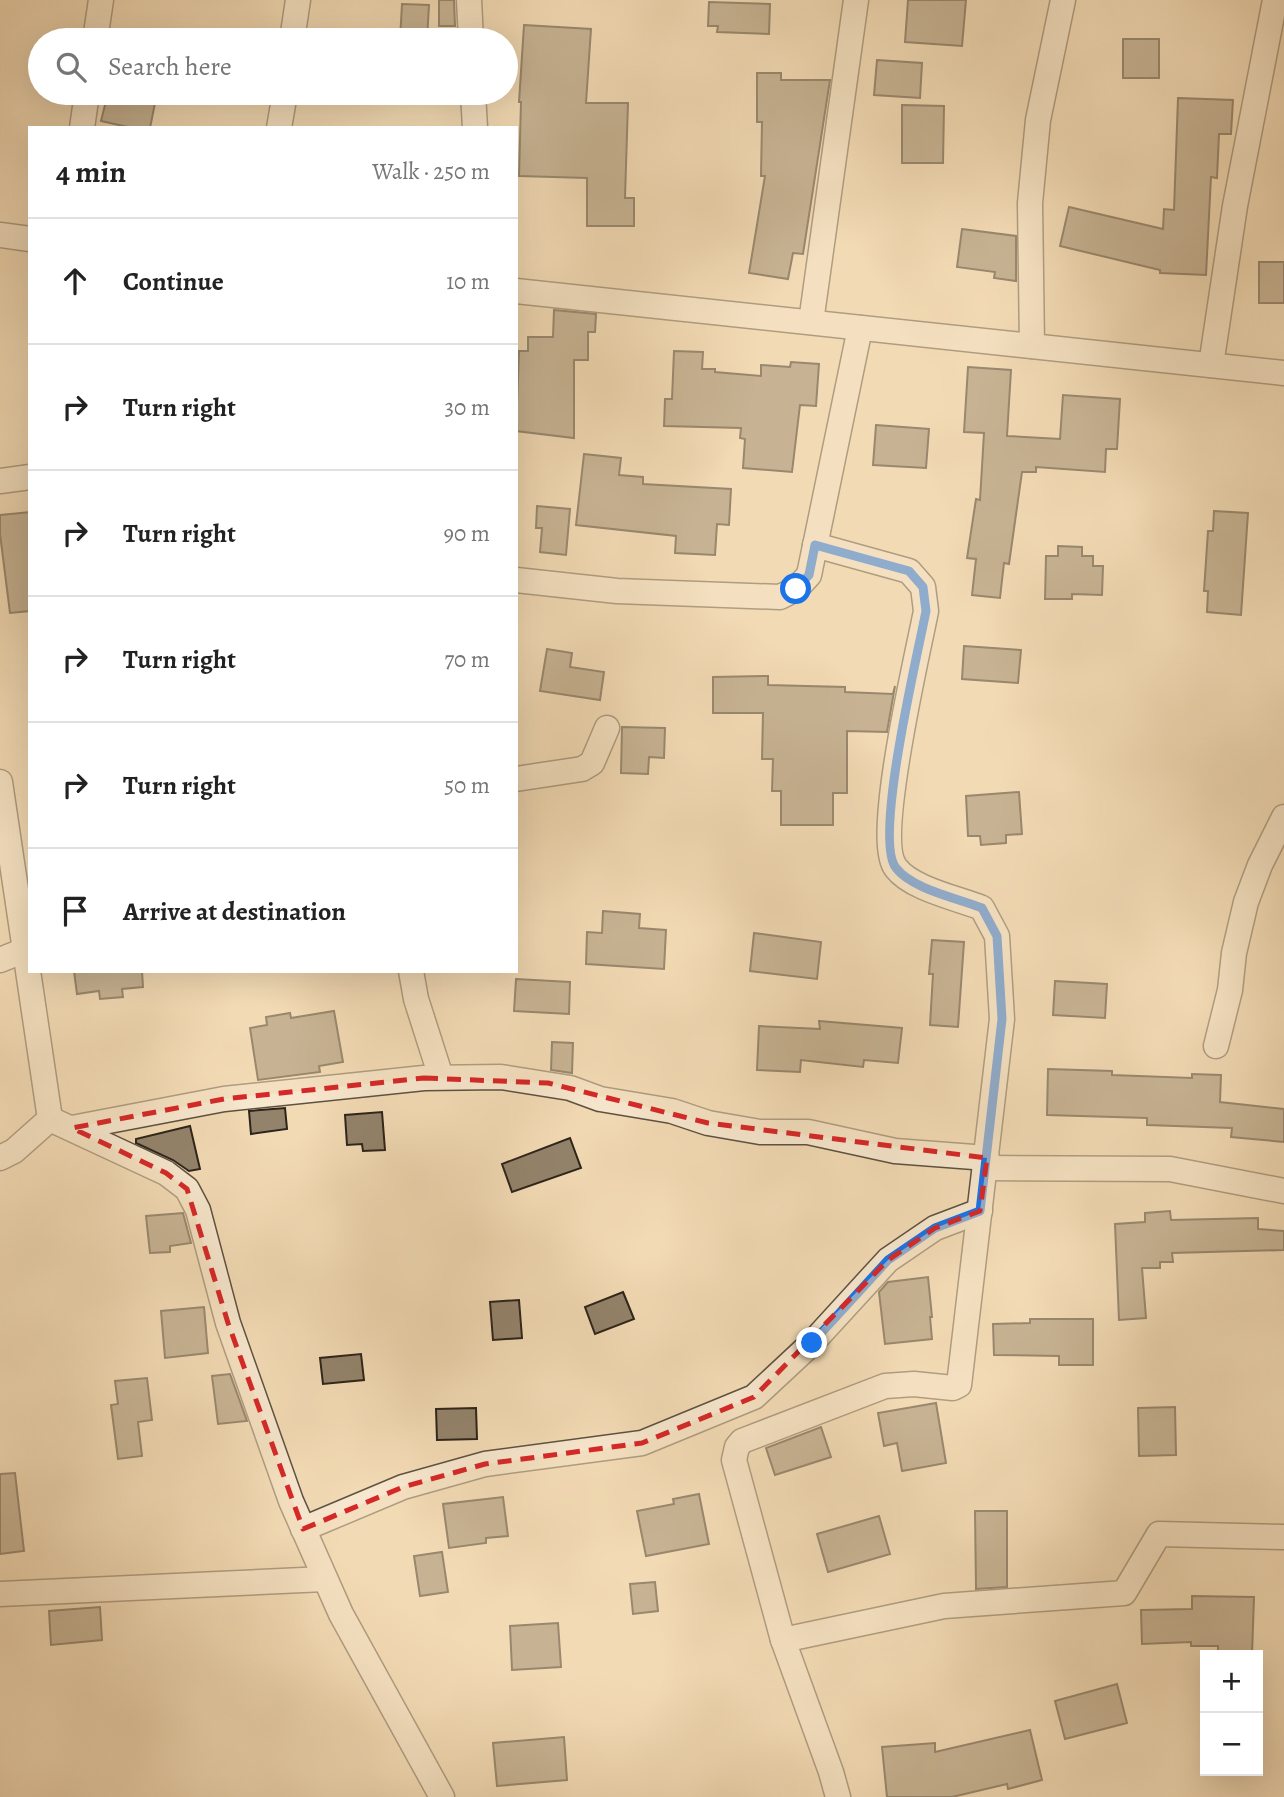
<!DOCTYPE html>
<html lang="en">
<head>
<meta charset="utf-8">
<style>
	body { margin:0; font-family:Alegreya,serif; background:#f2f2f2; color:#222 }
	.controls { position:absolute; right:21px; bottom:21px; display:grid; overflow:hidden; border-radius:0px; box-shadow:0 7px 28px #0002 }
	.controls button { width:63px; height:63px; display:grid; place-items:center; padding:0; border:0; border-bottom:2px solid #e0e0e0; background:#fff; color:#222; font:35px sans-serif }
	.stop { position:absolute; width:21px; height:21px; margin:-16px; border:5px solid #1a73e8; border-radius:50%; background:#fff }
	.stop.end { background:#1a73e8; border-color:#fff; box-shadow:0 2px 7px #0008 }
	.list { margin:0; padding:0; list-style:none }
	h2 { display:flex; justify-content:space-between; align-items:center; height:91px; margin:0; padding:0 28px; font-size:30px }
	h2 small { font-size:23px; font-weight:400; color:#767676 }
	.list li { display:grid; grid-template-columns:46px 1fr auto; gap:21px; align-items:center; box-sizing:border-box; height:126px; padding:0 28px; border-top:2px solid #e0e0e0 }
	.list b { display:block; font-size:26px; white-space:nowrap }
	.list em { font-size:23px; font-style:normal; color:#767676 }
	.icon { flex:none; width:38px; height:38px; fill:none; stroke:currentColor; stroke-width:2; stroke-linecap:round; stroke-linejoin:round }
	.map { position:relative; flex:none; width:1284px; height:1797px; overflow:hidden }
	.search { position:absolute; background:#fff; box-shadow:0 7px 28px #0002; left:28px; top:28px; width:490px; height:77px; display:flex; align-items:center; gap:18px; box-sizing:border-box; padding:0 24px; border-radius:38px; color:#767676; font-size:26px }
	.panel { position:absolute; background:#fff; box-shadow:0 7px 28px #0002; left:28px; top:126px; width:490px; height:847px; border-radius:0px }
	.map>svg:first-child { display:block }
	.building { fill:#93836b; stroke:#2d241b; stroke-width:2 }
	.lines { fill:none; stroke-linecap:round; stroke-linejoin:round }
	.minor-casing { stroke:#5e5241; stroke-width:27 }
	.minor { stroke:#f7e7ce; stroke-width:24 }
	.route { stroke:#1a73e8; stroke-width:9 }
	.marked { fill:none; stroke:#d62828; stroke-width:5; stroke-dasharray:14 9; stroke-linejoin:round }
</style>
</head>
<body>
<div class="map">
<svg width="1284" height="1797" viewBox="0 0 1284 1797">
	<rect width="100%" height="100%" fill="#f2dab4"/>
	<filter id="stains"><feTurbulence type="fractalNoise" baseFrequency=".00286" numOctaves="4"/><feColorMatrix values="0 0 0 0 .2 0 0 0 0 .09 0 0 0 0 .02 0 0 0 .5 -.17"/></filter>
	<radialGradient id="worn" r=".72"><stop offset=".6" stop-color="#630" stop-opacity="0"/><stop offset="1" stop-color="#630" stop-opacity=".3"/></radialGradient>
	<!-- building -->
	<g class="building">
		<path d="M439,0H454L455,26H439Z"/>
		<path d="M908,0H966L962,46L905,42Z"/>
		<path d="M709,2L770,4L769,34L717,32L718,26H708Z"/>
		<path d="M402,4L429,5L427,40H400Z"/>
		<path d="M524,25L591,29L586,103H628L625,198H634V226H587V178L519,176L521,102H519Z"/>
		<rect x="1123" y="39" width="36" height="39"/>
		<path d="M877,60L922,63L920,98L874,95Z"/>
		<path d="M757,73H781V80H830L803,254L793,253L788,279L749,273L765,176H761L762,122H757Z"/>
		<path d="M108,93H157L150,128H132L101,121Z"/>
		<path d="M1178,98L1233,100L1231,134H1219L1217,178L1211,177L1206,275L1160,273V270L1060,246L1069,207L1163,229L1164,209L1174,210Z"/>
		<path d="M902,105L944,106L943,163H902Z"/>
		<path d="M962,229L1016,236V281L994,278L995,272L957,267Z"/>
		<rect x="1259" y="262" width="25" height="41"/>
		<path d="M554,310L596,314L595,332H588V360H574V438L516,431L519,351H528V337H553Z"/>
		<path d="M674,351L703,352L702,369H715V372L761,376V365L790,367L791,362L819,364L816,406L800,405L792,472L743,468L745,439L740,438L741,428L664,426L665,399H672Z"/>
		<path d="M968,367L1011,370L1007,436L1060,439L1063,395L1120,399L1117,449H1106L1105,472L1036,467V472H1022L1009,564L1004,563L1000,598L972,595L976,559L967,558L976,499L980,500L984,433L964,432Z"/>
		<path d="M876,425L929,429L926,468L873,465Z"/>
		<path d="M584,454L621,458L619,475L643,477V484L731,489L729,525L717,524L715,555L675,553L676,536L576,525Z"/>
		<path d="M537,506L570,509L566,555L540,552L542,528H536Z"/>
		<path d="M1214,511L1248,513L1241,615L1207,612L1208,591H1204L1208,531H1213Z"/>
		<path d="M30,512V611L10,613L0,534V515Z"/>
		<path d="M1058,546L1082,547V556H1093V566H1103L1102,595L1072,594V599H1045L1046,556H1058Z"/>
		<path d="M964,646L1021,650L1018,683L962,679Z"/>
		<path d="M547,649L572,653L570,667L604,672L600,700L540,691Z"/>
		<path d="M768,676V685L845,687V692L893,694L895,686L887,732L847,731V793H833V825H781V791H772L773,759H762L763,713H713V677Z"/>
		<path d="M622,727L665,728L664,758L649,757L648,774L621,773Z"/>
		<path d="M1019,792L1022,834L1006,835V843L981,845L980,836H968L966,796Z"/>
		<path d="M603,911L640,914L639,928L666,930L664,969L586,964L587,932L602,933Z"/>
		<path d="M754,933L821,942L817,979L750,971Z"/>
		<path d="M932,940L964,942L958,1027L930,1025L933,974H929Z"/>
		<path d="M74,971H142L143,987L122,989L123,997L100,999L99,991L77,994Z"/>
		<path d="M516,979L570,982L569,1014L514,1011Z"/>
		<path d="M1055,981L1107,984L1105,1018L1053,1015Z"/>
		<path d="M334,1011L343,1062L319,1066L320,1072L258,1080L250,1028L267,1025L266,1017L290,1013L291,1018Z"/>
		<path d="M819,1021L902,1028L898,1063L864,1060L863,1067L801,1060L800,1072L757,1070L759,1026L820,1029Z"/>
		<path d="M552,1042L573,1043L572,1073L551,1070Z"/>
		<path d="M1048,1069L1112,1071V1075L1192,1078V1074L1221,1075L1220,1102L1284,1109V1142L1231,1137L1232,1128L1147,1125V1118L1047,1115Z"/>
		<path d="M285,1108L287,1129L251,1134L249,1111Z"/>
		<path d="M382,1112L385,1150L363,1151L362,1144L347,1145L345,1115Z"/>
		<path d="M190,1126L200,1169L189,1171L173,1160L136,1143V1139Z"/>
		<path d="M570,1138L581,1168L512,1192L502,1164Z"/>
		<path d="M1170,1211L1171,1220L1258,1218V1229L1284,1231V1250L1172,1253L1173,1262H1160V1268H1142L1146,1318L1119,1320L1115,1224L1145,1222V1213Z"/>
		<path d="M183,1213L191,1243L170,1246V1252L150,1253L146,1216Z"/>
		<path d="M928,1277L932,1317H930L932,1339L885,1344L879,1292L888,1282Z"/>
		<path d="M623,1292L634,1319L595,1334L585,1307Z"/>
		<path d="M519,1300L522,1338L493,1340L490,1302Z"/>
		<path d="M204,1307L208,1353L165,1358L161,1311Z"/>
		<path d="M1030,1319H1093V1365H1059V1356L994,1355L993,1324L1030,1323Z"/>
		<path d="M361,1354L364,1380L323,1384L320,1358Z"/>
		<path d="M230,1374L247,1421L218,1424L212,1376Z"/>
		<path d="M147,1378L152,1420L138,1422L142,1456L118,1459L111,1405L118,1404L115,1381Z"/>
		<path d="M936,1403L946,1463L902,1471L897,1443L884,1446L878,1413Z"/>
		<path d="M1175,1407L1176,1455L1139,1456L1138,1408Z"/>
		<path d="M476,1408L477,1439L437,1440L436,1409Z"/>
		<path d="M821,1427L831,1457L775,1475L766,1448Z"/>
		<path d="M15,1473L24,1551L0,1554V1474Z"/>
		<path d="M699,1494L709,1544L646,1556L637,1511L674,1504L673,1499Z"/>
		<path d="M503,1497L508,1536L486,1538V1543L449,1548L443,1504Z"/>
		<path d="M975,1511H1007V1587L976,1589Z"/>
		<path d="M879,1516L890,1554L828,1572L817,1534Z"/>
		<path d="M442,1552L448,1592L420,1596L414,1556Z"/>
		<path d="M655,1582L658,1611L633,1614L630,1584Z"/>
		<path d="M1192,1596L1254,1597L1252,1655H1218V1646H1191V1642L1142,1644L1141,1610L1192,1609Z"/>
		<path d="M100,1607L102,1640L51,1645L49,1611Z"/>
		<path d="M558,1623L561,1667L512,1670L510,1626Z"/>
		<path d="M1117,1684L1127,1723L1065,1739L1055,1701Z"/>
		<path d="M1030,1730L1042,1780L1008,1789L1007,1784L952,1797H887L882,1747L935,1743V1752Z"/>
		<path d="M564,1737L567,1780L497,1786L493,1743Z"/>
	</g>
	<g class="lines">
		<defs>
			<g id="minor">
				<path d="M469,0L471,40"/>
				<path d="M95,40L101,0"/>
				<path d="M292,40L298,0"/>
				<path d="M473,93L475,128"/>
				<path d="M82,128L87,93"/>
				<path d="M279,128L285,93"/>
				<path d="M0,235L30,239"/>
				<path d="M516,291L1284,373"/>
				<path d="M811,322L856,0"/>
				<path d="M1032,346L1030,203L1038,120L1063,0"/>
				<path d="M1211,365L1235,206L1275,0"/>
				<path d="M0,481L30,477"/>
				<path d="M815,545L909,571L923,587L926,611C918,653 873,840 896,868C912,889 957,898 982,908L997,936L1002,1019L959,1385L953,1388L914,1384L885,1386L742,1441L737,1447L734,1460L783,1640L831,1772L838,1797"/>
				<path d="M516,580L617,591L780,597L796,589L809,575L860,328"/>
				<path d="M516,779L582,769L592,763L607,728"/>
				<path d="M0,782L50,1119"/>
				<path d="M0,960L25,950"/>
				<path d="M411,971L416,999L441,1077"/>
				<path d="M1216,1046L1230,990L1234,953L1246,902L1260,865L1284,817"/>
				<path d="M50,1119L166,1173L187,1189L198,1210L228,1323L291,1501L341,1614L442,1797"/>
				<path d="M72,1128L224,1099L424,1078L501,1077L570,1088L600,1099L672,1111L708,1123L760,1132H808L895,1151L987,1158"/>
				<path d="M0,1158L14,1151L50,1119"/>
				<path d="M985,1168L1170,1169L1284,1191"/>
				<path d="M303,1529L403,1487L485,1464L642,1443L754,1397L812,1343L888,1260L935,1228L980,1211"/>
				<path d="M0,1594L325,1579"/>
				<path d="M783,1640L944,1606L1124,1593L1159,1534L1284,1537"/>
			</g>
		</defs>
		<!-- minor casing -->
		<use href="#minor" class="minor-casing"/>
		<!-- minor -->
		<use href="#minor" class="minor"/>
	</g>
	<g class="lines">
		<!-- route -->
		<path class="route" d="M796,589L809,575L815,545L909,571L923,587L926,611C918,653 873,840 896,868C912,889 957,898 982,908L997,936L1002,1019L980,1211L935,1228L888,1260L812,1343"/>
	</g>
	<!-- marked area -->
	<path d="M0 0H1284V1797H0ZM424,1078L548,1083L708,1123L987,1158L980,1211L935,1228L888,1260L754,1397L642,1443L485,1464L403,1487L303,1529L228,1323L187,1189L166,1173L72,1128L224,1099Z" fill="#f2dab4" fill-opacity=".55" fill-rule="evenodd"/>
	<path class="marked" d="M424,1078L548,1083L708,1123L987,1158L980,1211L935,1228L888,1260L754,1397L642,1443L485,1464L403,1487L303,1529L228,1323L187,1189L166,1173L72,1128L224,1099Z"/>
	<rect width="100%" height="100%" filter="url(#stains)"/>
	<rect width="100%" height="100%" fill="url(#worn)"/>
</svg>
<div class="controls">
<button>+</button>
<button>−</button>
</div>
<div class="stop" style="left:796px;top:589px"></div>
<div class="stop end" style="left:812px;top:1343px"></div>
<div class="search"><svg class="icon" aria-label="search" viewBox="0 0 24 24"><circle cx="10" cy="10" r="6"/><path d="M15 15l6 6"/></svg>Search here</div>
<section class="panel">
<h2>4 min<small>Walk · 250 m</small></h2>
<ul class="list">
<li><svg class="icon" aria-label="ahead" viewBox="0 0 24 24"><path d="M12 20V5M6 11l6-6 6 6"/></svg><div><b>Continue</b></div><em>10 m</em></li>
<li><svg class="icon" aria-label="right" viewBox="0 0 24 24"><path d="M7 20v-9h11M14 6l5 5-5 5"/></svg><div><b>Turn right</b></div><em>30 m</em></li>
<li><svg class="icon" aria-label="right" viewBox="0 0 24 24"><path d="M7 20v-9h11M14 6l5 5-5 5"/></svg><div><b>Turn right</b></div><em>90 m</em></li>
<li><svg class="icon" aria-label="right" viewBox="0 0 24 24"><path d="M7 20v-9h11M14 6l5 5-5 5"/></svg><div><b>Turn right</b></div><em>70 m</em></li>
<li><svg class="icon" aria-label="right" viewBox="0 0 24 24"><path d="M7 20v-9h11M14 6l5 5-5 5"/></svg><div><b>Turn right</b></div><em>50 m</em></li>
<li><svg class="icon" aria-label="arrive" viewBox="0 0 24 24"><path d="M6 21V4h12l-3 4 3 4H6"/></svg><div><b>Arrive at destination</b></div></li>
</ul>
</section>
</div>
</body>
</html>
